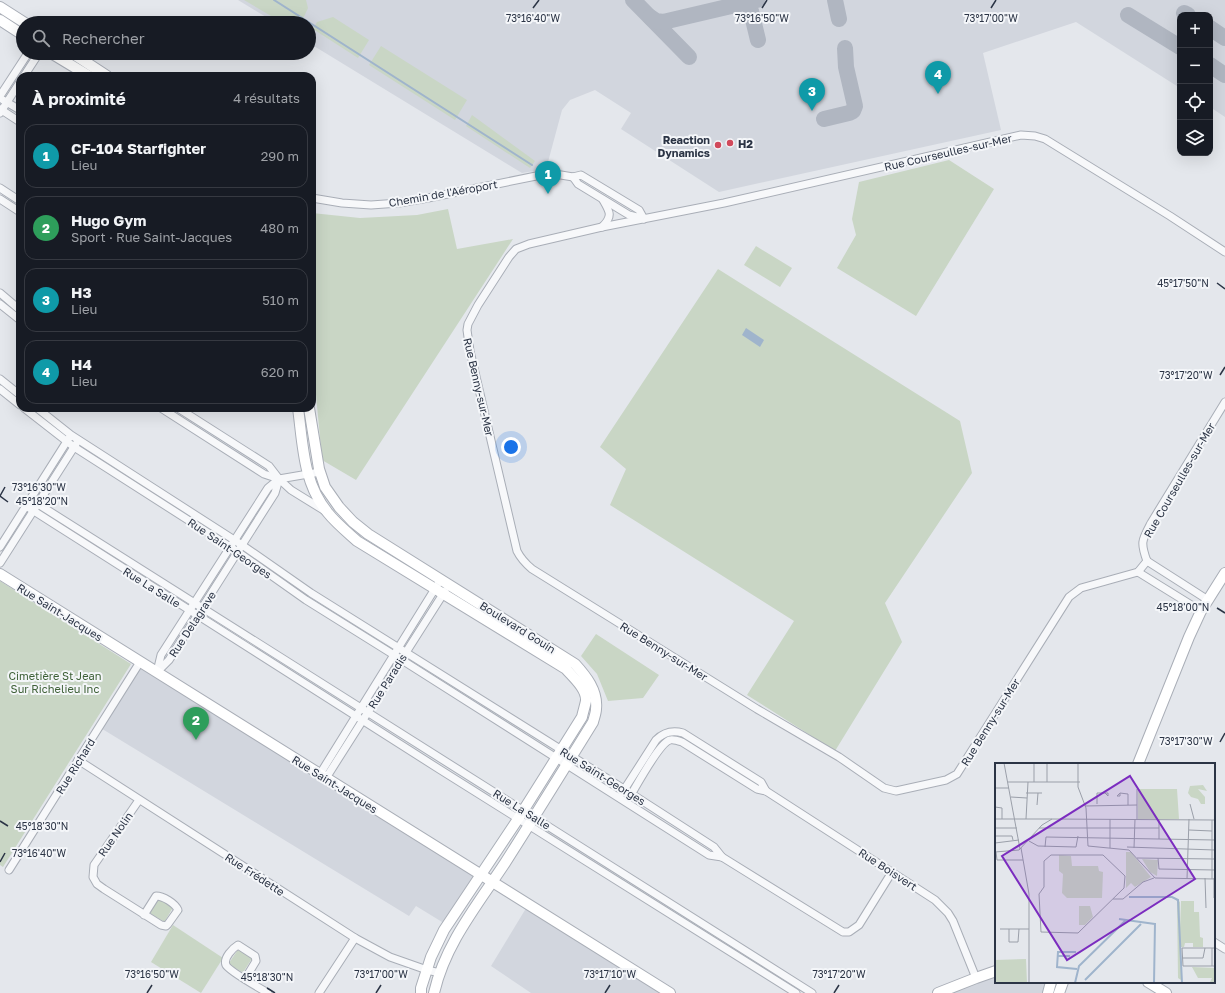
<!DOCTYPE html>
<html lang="fr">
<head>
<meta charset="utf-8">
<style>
	body { margin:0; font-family:"Golos Text",sans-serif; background:#20242c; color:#f1f3f6 }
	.controls { position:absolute; right:12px; top:12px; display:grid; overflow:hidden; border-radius:8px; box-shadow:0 4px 16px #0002 }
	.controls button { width:36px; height:36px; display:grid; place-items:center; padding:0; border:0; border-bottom:1px solid #363941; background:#171b24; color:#f1f3f6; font:20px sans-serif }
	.you { position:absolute; left:511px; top:447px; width:14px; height:14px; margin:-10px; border:3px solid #fff; border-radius:50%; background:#1a73e8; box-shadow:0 0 0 6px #1a73e833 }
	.badge { display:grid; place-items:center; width:26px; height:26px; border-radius:50%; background:#1a73e8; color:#fff; font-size:13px; font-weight:700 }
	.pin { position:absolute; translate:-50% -33px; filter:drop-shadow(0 1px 2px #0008) }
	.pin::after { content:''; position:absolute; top:21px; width:14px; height:12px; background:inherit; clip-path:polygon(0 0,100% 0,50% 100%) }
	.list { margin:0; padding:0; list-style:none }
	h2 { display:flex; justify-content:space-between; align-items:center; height:52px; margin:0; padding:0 16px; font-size:17px }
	h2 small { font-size:13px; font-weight:400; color:#9ea1a6 }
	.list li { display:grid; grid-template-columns:26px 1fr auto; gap:12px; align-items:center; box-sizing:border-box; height:64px; margin:0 8px 8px; padding:0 8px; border:1px solid #363941; border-radius:12px }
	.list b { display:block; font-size:15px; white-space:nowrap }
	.list p { margin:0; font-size:13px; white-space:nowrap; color:#9ea1a6 }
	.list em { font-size:13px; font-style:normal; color:#9ea1a6 }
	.icon { flex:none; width:22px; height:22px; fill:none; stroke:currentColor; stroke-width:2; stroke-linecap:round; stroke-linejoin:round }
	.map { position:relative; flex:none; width:1225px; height:993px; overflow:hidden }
	.search { position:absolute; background:#171b24; box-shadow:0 4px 16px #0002; left:16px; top:16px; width:300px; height:44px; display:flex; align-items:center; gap:10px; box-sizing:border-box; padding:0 14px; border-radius:22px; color:#9ea1a6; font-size:15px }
	.panel { position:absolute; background:#171b24; box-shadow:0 4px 16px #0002; left:16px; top:72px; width:300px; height:340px; border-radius:12px }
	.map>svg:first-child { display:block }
	.built { fill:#d2d6de }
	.green { fill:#c9d6c5 }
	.water { fill:#9fb4cc }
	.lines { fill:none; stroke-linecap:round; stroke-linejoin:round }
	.stream { stroke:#9fb4cc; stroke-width:2 }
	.taxiway { stroke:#b0b6c1; stroke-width:16 }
	.street-casing { stroke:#a9aeb7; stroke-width:9 }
	.secondary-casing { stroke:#a9aeb7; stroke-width:12 }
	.street { stroke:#f7f8fa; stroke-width:7 }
	.secondary { stroke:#fff; stroke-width:10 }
	.ticks { fill:none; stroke:#2b3445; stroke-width:1.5 }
	.poi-dot { fill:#d1495b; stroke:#f4f6f9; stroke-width:1.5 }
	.labels { text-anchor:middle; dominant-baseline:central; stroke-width:4; stroke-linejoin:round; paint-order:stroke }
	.poi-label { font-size:11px; font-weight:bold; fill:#2b3445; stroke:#f4f6f9; text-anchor:end }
	.street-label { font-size:11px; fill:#2b3445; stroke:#f4f6f9 }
	.park-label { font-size:11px; fill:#3f6138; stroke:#f4f6f9 }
	.inset-river { fill:none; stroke:#9fb4cc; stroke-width:2 }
	.inset-road { fill:none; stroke:#9a9fa9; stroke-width:1 }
	.view { fill:#7b2cbf; fill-opacity:0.15; stroke:#7b2cbf; stroke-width:2 }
	.inset-edge { fill:none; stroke:#2b3445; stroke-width:2 }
	.ticks-label { font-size:10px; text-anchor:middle; fill:#2b3445; stroke:#f4f6f9; stroke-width:4; stroke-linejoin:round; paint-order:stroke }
</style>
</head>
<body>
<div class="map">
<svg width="1225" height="993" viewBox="0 0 1225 993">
	<rect width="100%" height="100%" fill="#e4e7ec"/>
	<!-- built -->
	<g class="built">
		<path d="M238,0H1225V117L1210,107V15H1180V88L1076,22L983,53L1001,130L719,192L621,129L631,113L595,90L570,100L562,110L548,162L541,170L522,173L309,43V23H276Z"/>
		<path d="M140,662L481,875L447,925L416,906L409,916L99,727Z"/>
		<path d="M528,905L670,993H531L491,966Z"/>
		<path d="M996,971V982H1051L1048,993H938Z"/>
	</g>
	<!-- green -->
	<g class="green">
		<path d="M244,0H306L308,8L301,23H283Z"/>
		<path d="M333,17L369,40L358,58L313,29L317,22Z"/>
		<path d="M381,46L467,100L455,120L369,65Z"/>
		<path d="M472,115L535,161L530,168L466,126Z"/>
		<path d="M949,160L994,189L916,316L837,268L856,235L852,219L859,182Z"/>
		<path d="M448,209L457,249L513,239L356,480L322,460L312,351V213L360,218L417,215Z"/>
		<path d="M756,246L792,268L780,287L744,265Z"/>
		<path d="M718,269L960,421L972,473L885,603L902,642L835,751L747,695L794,621L610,505L626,469L600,447Z"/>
		<path d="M0,581L131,664L3,867L0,865Z"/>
		<path d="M596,634L659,675L643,698L608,701L597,674L581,656Z"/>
		<path d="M160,899L172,907V909L165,921H163L151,914L150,912L158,900Z"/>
		<path d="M173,925L223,958L201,993L151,962Z"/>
		<path d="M239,950L251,958V960L244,971L242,972L230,965L229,963L237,951Z"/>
	</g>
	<!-- water -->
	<path class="water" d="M746,328L764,340L760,347L742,335Z"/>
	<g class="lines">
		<!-- stream -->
		<path class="stream" d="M274,0L532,165"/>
		<!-- taxiway -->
		<g class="taxiway">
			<path d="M633,0L689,57"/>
			<path d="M835,0L839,19"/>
			<path d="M751,11L758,40"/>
			<path d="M1184,13L1188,15"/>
			<path d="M1128,15L1180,47"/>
			<path d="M650,17L656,21L663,22L757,0"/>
			<path d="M1210,28L1225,38"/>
			<path d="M1210,65L1225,75"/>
			<path d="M824,119L849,113L853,111L855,106L846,67L845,48"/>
		</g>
		<defs>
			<g id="street">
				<path d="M24,76L39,53"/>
				<path d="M0,96L28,53"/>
				<path d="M3,100L20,110"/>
				<path d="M0,109L20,122"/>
				<path d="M0,113L20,82"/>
				<path d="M573,177L578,184L629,215L641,218"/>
				<path d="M0,188L20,201"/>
				<path d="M312,198L342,203L371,205L399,203L428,198L541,175L555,174L573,177L581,175L639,210L644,219"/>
				<path d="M0,199L20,212"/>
				<path d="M602,227C613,216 610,212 603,200"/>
				<path d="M0,293L20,310"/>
				<path d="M0,304L20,320"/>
				<path d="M0,379L20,395"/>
				<path d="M0,389L20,405"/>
				<path d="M24,408L74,447L238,552L306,600L394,655L709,855L722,857L843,932H849L859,925L892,872"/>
				<path d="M37,408L71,435L158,491L242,545L311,593L624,789L714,847L722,857"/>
				<path d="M161,408L264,474L279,479"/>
				<path d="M178,408L269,466L279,479L291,490L325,511"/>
				<path d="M30,499L812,993"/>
				<path d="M26,506L439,769L796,993"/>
				<path d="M0,547L69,438"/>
				<path d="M1147,561L1138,572L1081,588L1069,597L957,774L946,780L896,791L884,788L839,757L757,709L532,569C526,564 521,559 517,551L470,351L467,330L468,324L478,305L509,257L516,249L529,244L602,227L724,203L1021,135L1035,136L1045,139L1170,216L1225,252"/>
				<path d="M1147,561C1140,542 1142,540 1151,523L1225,402"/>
				<path d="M1147,561L1208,600"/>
				<path d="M0,563L76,444"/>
				<path d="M1138,572L1201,611"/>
				<path d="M157,672L161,655L268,488L279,479L320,472"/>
				<path d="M157,672L169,660L275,493L279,479"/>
				<path d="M78,760L355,938L390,957L427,970L440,973"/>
				<path d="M320,774L441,579"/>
				<path d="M326,778L445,591"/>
				<path d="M622,793L656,740C664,732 672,730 683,733L761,782L766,791"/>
				<path d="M629,798C636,787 659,743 670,740C673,739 679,741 682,742L757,789L766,791L935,900L948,913L953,921L976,978"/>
				<path d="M139,800L94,865L93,877L97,884L104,889L161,925L166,926L168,924L178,910C175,903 163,896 156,896L144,915"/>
				<path d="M9,870L140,662"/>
				<path d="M1214,942L1225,949"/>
				<path d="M245,979L256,961L255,956L238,945C233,948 223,958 226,965C228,970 261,989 268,993"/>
				<path d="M319,993L355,938"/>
			</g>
			<g id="secondary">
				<path d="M0,7L25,23"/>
				<path d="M0,20L23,35"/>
				<path d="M51,53L89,76"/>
				<path d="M72,53L107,76"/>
				<path d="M298,408C303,445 303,483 328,513C336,523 347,532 357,541L566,669C573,677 587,689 586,701C585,706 583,712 582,717L518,819L444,930L431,957L421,988V993"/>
				<path d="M309,408L319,469L325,487L339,507L353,522L368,534L575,664C586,676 598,691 596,709C596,713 594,718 593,722C564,769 535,816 505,863C478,904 445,944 434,993"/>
				<path d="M0,574L670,993"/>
				<path d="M1138,764L1189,637L1201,611L1225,573"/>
				<path d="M1148,982L1166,993"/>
				<path d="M938,993L976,978L996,971"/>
				<path d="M1048,993L1051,982"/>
				<path d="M1059,993L1063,982"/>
			</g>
		</defs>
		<!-- street casing -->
		<use href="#street" class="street-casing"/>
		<!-- secondary casing -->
		<use href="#secondary" class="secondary-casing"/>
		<!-- street -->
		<use href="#street" class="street"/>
		<!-- secondary -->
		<use href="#secondary" class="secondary"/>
	</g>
	<!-- ticks -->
	<path class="ticks" d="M533,8L539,0M762,8L767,0M991,8L996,0M1217,283L1225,289M1220,375L1225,367M0,496L5,487M0,496L8,502M1217,608L1225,613M1220,742L1225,733M0,821L8,826M0,862L5,853M267,988L275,993M147,993L152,985M376,993L381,985M605,993L610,985M834,993L839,985"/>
	<!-- markers -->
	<g class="poi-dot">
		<circle cx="730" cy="143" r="4"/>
		<circle cx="718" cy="145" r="4"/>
	</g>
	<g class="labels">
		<!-- poi labels -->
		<g class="poi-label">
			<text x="710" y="139">Reaction<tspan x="710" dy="13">Dynamics</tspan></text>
			<text x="738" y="143" text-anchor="start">H2</text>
		</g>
		<!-- street labels -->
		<g class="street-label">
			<text transform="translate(948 152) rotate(-13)">Rue Courseulles-sur-Mer</text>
			<text transform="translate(443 193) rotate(-10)">Chemin de l'Aéroport</text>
			<text transform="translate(479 387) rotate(77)">Rue Benny-sur-Mer</text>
			<text transform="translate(1179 480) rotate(-60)">Rue Courseulles-sur-Mer</text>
			<text transform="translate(230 548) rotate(34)">Rue Saint-Georges</text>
			<text transform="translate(152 587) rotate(32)">Rue La Salle</text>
			<text transform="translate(60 612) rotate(32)">Rue Saint-Jacques</text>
			<text transform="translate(192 624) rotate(-57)">Rue Delagrave</text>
			<text transform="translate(518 627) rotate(32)">Boulevard Gouin</text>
			<text transform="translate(664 651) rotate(32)">Rue Benny-sur-Mer</text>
			<text transform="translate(387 681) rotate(-58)">Rue Paradis</text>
			<text transform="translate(990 722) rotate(-58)">Rue Benny-sur-Mer</text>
			<text transform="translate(75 766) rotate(-58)">Rue Richard</text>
			<text transform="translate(603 776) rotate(32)">Rue Saint-Georges</text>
			<text transform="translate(335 784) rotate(32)">Rue Saint-Jacques</text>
			<text transform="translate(522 809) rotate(32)">Rue La Salle</text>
			<text transform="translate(115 834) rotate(-55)">Rue Nolin</text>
			<text transform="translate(888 869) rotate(33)">Rue Boisvert</text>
			<text transform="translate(255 874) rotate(33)">Rue Frédette</text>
		</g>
		<!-- park labels -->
		<g class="park-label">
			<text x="55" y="675">Cimetière St Jean<tspan x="55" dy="13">Sur Richelieu Inc</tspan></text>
		</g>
	</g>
	<!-- overview -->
	<g transform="translate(995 763)">
		<rect width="220" height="220" fill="#e4e7ec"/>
		<path d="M208,22L212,28L203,26L210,34V41H206L203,36L196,34L193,30L195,23ZM143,26H182L184,56H143ZM131,89H136L156,114L140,124L136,120L131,125ZM64,92L76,93L77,103H103L104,108L108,109L107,135H72L67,130L68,111L64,108ZM147,96L163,97L162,113L155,109ZM177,133L185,139L186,165V138H199V149H204L205,174L208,175V184H198V180H190L189,184H186V217L183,215L182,138ZM84,143H95L98,154L90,162H84ZM31,196L32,220H0V197ZM197,204L220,205V220L215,219L217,215H203Z" fill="#c9d6c5"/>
		<path class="inset-river" d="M134,134H177L183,137L187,220M124,156L160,161M81,189H63L62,204L82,206M62,193H75M90,217L146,161M80,220L84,203L131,157M159,220L160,160"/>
		<path class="inset-road" d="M9,0L25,86M83,0V24L91,45L93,83L134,87L160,115L220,116M13,19H85M39,19V0M52,19V0M0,25H14M31,30H47M125,30L122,33H125V30L133,31V42M16,34L32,35M102,41V30H110L113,33V30H110M195,41L199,56M42,42L43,30M90,43L142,42M0,44L7,45V56M0,56H57M31,56L33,19M142,56V26M0,65H22M44,65H164M194,67L217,68M0,73H17L18,77M164,76V56M34,78L43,83L81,84L83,73M0,80L24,77M50,84L51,74L220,77M132,84L220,87M26,85L34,131V220M115,85V56M139,85L140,56M0,89L24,87L47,62L57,56L220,57M1,89L2,97H28M56,92H108L130,113L129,125L83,170L46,169L44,131L49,124V98ZM142,95L220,96M163,95L164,106L220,107M210,115L211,145M192,116L194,56M217,116V57M219,135V115M118,136H128L148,119L159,115M5,166H34M14,166V179H23L24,166M187,185H220M187,185L188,203M187,195H208L210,185M188,203H220M217,203V185"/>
		<path class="view" d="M135,13L200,116L72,197L7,93Z"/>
		<rect width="220" height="220" class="inset-edge"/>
	</g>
	<g class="ticks-label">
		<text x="533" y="22">73°16'40"W</text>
		<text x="762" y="22">73°16'50"W</text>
		<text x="991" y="22">73°17'00"W</text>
		<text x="1183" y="287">45°17'50"N</text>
		<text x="1186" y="379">73°17'20"W</text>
		<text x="39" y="491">73°16'30"W</text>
		<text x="42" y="505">45°18'20"N</text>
		<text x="1183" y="611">45°18'00"N</text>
		<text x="1186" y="745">73°17'30"W</text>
		<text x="42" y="830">45°18'30"N</text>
		<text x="39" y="857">73°16'40"W</text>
		<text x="152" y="978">73°16'50"W</text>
		<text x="381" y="978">73°17'00"W</text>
		<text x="610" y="978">73°17'10"W</text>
		<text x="839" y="978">73°17'20"W</text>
		<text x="267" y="981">45°18'30"N</text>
	</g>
</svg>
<div class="controls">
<button>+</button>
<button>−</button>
<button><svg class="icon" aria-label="locate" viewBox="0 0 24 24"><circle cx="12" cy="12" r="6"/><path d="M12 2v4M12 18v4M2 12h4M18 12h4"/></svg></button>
<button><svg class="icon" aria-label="layers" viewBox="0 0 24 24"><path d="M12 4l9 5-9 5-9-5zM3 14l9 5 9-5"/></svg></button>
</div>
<div class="you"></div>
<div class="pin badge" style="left:548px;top:194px;background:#0f9aa8">1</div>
<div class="pin badge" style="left:196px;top:740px;background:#2e9e5b">2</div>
<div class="pin badge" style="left:812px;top:111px;background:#0f9aa8">3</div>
<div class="pin badge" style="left:938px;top:94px;background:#0f9aa8">4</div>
<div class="search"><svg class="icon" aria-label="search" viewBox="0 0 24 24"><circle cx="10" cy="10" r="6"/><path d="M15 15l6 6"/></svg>Rechercher</div>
<section class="panel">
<h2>À proximité<small>4 résultats</small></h2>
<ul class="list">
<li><span class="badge" style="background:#0f9aa8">1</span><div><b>CF-104 Starfighter</b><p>Lieu</p></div><em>290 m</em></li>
<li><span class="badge" style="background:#2e9e5b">2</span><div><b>Hugo Gym</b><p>Sport · Rue Saint-Jacques</p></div><em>480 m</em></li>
<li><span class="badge" style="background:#0f9aa8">3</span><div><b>H3</b><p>Lieu</p></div><em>510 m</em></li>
<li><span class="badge" style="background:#0f9aa8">4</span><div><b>H4</b><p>Lieu</p></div><em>620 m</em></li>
</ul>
</section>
</div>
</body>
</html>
